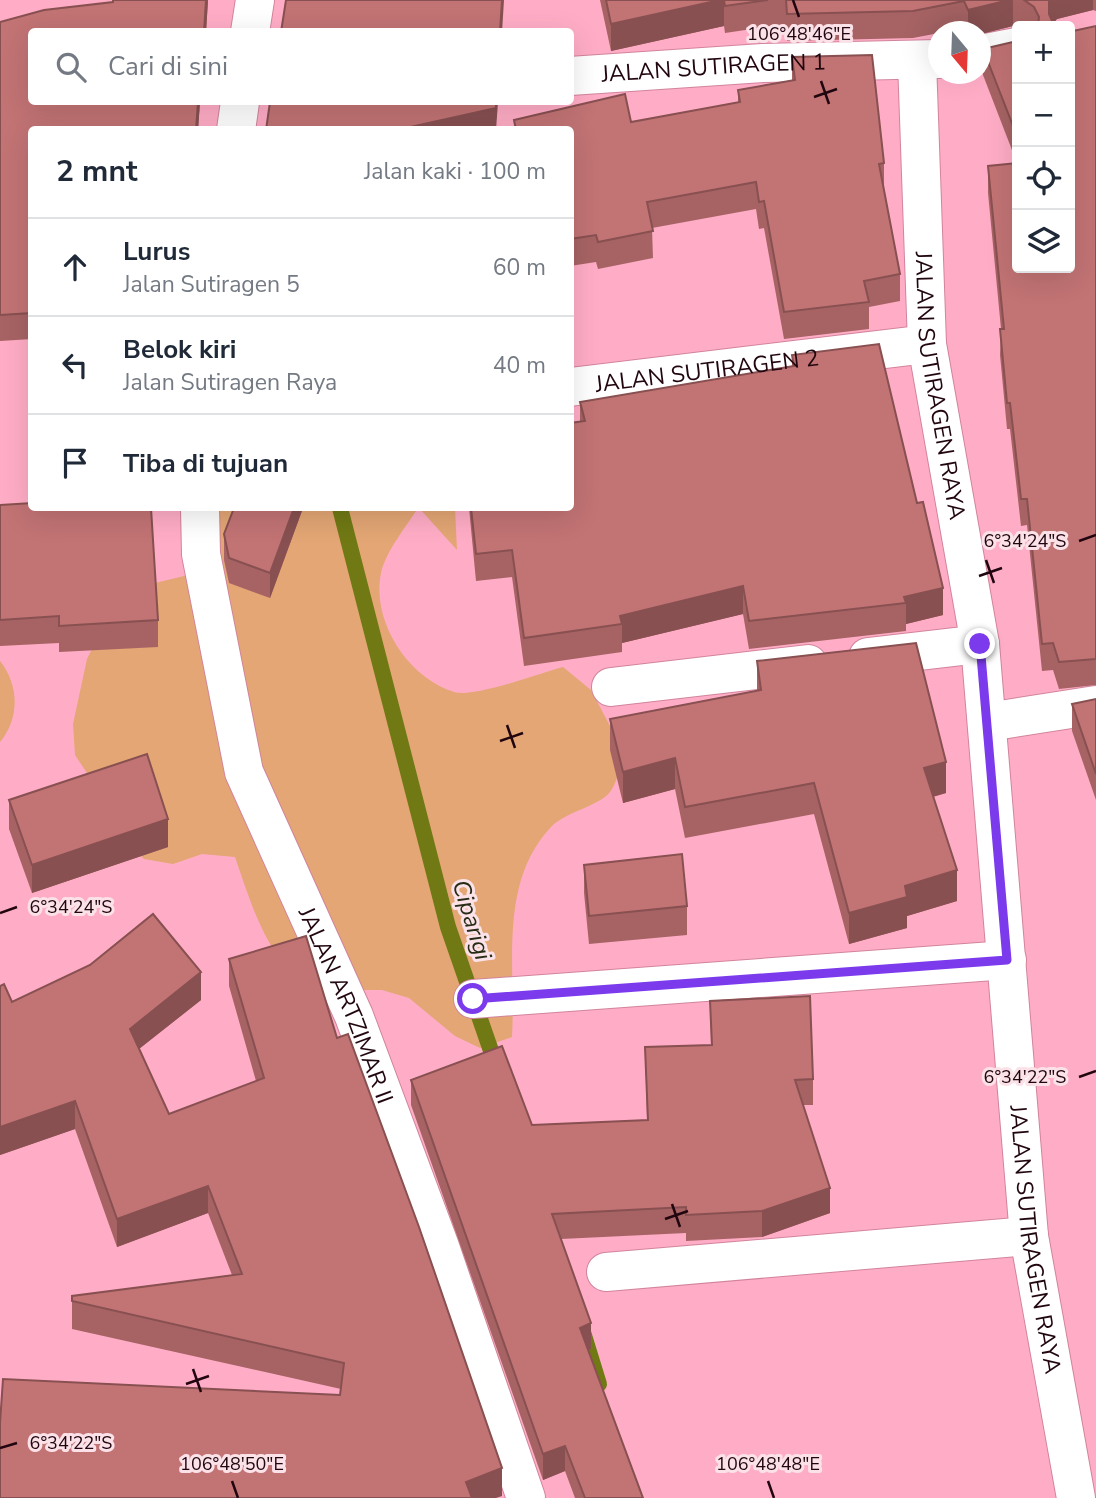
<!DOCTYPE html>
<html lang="id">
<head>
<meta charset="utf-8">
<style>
	body { margin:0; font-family:"Nunito Sans",sans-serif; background:#f6f6f7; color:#1f2937 }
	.controls { position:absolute; right:21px; top:21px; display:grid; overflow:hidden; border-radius:7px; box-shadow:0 7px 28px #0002 }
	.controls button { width:63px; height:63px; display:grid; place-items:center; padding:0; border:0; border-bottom:2px solid #e0e1e3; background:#fff; color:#1f2937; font:35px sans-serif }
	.compass { position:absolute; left:928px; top:21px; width:63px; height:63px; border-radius:50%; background:#fff; box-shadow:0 7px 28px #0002; rotate:161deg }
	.stop { position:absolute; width:21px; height:21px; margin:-16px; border:5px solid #7c3aed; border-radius:50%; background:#fff }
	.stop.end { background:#7c3aed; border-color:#fff; box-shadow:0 2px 7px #0008 }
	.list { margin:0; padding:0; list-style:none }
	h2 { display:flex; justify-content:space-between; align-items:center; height:91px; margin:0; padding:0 28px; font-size:30px }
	h2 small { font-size:23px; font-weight:400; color:#747a83 }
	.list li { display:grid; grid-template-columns:46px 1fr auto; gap:21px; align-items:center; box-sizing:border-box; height:98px; padding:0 28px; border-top:2px solid #e0e1e3 }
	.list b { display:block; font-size:26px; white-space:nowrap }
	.list p { margin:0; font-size:23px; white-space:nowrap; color:#747a83 }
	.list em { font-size:23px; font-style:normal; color:#747a83 }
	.icon { flex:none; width:38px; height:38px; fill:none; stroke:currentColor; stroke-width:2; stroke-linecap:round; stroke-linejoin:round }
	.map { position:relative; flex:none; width:1096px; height:1498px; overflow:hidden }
	.search { position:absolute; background:#fff; box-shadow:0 7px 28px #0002; left:28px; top:28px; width:546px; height:77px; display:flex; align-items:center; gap:18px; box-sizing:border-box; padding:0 24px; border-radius:7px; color:#747a83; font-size:26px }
	.panel { position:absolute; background:#fff; box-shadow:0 7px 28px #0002; left:28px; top:126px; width:546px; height:385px; border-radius:7px }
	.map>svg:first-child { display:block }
	.green { fill:#e3a674 }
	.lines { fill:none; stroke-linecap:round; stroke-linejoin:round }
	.stream { stroke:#707914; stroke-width:16 }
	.minor-casing { stroke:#d2849c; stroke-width:40 }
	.minor { stroke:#fff; stroke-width:38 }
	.wall { fill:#a76364 }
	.shaded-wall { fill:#885051 }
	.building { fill:#c27374; stroke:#885051; stroke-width:2 }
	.route { stroke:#7c3aed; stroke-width:9 }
	.ticks { fill:none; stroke:#210610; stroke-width:2.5 }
	.labels { text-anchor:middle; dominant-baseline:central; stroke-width:6; stroke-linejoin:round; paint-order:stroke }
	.street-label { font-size:23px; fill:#210610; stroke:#fbe1e8 }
	.water-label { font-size:24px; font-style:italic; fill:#272c16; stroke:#fbe1e8 }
	.ticks-label { font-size:18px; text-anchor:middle; fill:#210610; stroke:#fbe1e8; stroke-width:6; stroke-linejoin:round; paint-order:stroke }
</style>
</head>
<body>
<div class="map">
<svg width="1096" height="1498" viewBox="0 0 1096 1498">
	<rect width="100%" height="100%" fill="#ffadc6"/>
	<!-- green -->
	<g class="green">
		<path d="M207,508H418C406,527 386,551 381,573C371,621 408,678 454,692C475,698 540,673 563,667L591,690L611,728L623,762C619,771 616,784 610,792C599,806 565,812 551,827C498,883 516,967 512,1037L480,1048L455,1036L409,998L382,990H346L316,998C266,954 256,918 235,857L202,854L173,864L144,859L121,837L93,782L75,755L73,724L87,659L101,631L151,584L184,576L213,557Z"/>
		<path d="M419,508H455L457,550Z"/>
		<path d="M0,661C19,685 20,718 0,742Z"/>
	</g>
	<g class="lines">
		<!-- stream -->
		<g class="stream">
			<path d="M340,508L448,927L497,1068"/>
			<path d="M583,1332L599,1384"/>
		</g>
		<defs>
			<g id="minor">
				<path d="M250,32L255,0"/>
				<path d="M981,54L1017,47"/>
				<path id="s1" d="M917,61L927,344L980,644L1029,1236L1076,1498"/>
				<path id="s2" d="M570,76L763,63L939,59"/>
				<path d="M236,130L240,102"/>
				<path id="s3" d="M570,387L927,344"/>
				<path id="s4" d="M200,508L201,554L244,772L354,1016L440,1247L526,1498"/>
				<path d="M868,657L980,644"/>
				<path d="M611,687L808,664"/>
				<path d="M988,722L1096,705"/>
				<path d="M473,999L1007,960"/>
				<path d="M606,1272L1029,1236"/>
			</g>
		</defs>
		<!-- minor casing -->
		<use href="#minor" class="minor-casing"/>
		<!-- minor -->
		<use href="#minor" class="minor"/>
	</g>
	<!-- wall -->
	<g class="wall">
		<path d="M208,0L206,32H32V102H200L198,130H32V339L0,341V22L113,2Z"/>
		<path d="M600,0H1096V11L1093,10L1057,19L1053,23L1057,26H1013L981,34V32H966L964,27L939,32V33L913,38L787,41L785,24L725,33L724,26L611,51Z"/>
		<path d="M1096,26V685L1059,689L1053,670L1042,671L1027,525L1021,526L1010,429H1007L1000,355L1001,329L988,193V166L1017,268L1073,31Z"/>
		<path d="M1017,41V163L983,75V49Z"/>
		<path d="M792,57L884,163V190L900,274V301L869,307V329L784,339L764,228L759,229L756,209L652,228L653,258L598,269L596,262L570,266V130H514V120L631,122L738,102V90L792,80Z"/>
		<path d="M792,355L943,615L906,624V631L749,649L743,614L622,643V652L524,666L512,577L476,581L469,508H570L580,422V402L792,366Z"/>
		<path d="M0,505L158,620V647L59,652V643L0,646Z"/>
		<path d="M303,508L270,598L229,583L224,560V534Z"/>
		<path d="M757,661L946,793L933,797L957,901L907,916V928L849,944L814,814L685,838L675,789L623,803L610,750V719L757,691Z"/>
		<path d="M1096,699V800L1072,731V704Z"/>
		<path d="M9,800L168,847L32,893L9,829Z"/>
		<path d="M584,865L687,906V935L589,944L584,893Z"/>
		<path d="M229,959L337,1038L502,1496L340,1395L341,1389L72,1329V1296L232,1275L208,1213L117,1247L75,1129L0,1155V986L12,1002L201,1000L139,1049L169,1114L256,1081L229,986Z"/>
		<path d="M710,1001L813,1079V1105H803L830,1213L762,1237L686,1241V1233L561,1239L591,1349L588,1350L643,1498H575L565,1471L543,1480L411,1105V1080L532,1125L647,1120L645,1047L711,1045Z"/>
	</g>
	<!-- shaded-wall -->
	<g class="shaded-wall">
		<path d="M206,0H208L206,32H204Z"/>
		<path d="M502,0H504L502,32H500Z"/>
		<path d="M720,0H724V26L611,51V24Z"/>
		<path d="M1009,0H1013V26L981,34V32H968V10Z"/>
		<path d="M1051,0H1093V10L1057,19L1051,26H1049V2Z"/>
		<path d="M198,102H200L198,130H196Z"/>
		<path d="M496,102H498L496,130H397Z"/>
		<path d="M294,508H303L270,598V573Z"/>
		<path d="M743,586V614L622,643V624L620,616Z"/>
		<path d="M943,588V615L906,624V603L904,597Z"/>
		<path d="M675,758V789L623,803V772Z"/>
		<path d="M946,762V793L924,799V768Z"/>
		<path d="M168,819V847L32,893V865Z"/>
		<path d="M957,870V901L907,916V928L849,944V913L905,886Z"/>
		<path d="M201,972V1000L130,1056V1029Z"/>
		<path d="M75,1101V1129L0,1155V1127Z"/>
		<path d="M208,1186V1213L117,1247V1219Z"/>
		<path d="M830,1188V1213L762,1237V1211Z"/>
		<path d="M591,1323V1349L580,1353V1328Z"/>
		<path d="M565,1446V1471L543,1480V1454Z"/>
		<path d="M502,1468V1496L496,1498H466V1482Z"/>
	</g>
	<!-- building -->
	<g class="building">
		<path d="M113,0H206L204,32H32V102H198L196,130H32V313L0,315V22L44,10L113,2Z"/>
		<path d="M286,0H502L500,32H281Z"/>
		<path d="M606,0H720L611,24Z"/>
		<path d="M724,0H768L725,6Z"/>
		<path d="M786,0H1009L968,10L964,1L913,11L787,14Z"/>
		<path d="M1024,0H1051L1049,2V14L1053,23L1057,26H1038L1039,17L1034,7Z"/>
		<path d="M1096,26V659L1059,662L1053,643L1042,644L1027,499H1021L1010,403H1007L1000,329H1004L988,166L1017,163V268H1070V31H1073Z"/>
		<path d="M1017,41V136L983,49Z"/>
		<path d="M872,55L884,163L879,164L900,274L864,281L869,302L784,312L764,201L759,202L756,182L647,202L653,231L598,242L596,235L570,239V130H516L514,120L625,94L631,122L740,102L738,90L795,80L792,57Z"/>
		<path d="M270,102H496V108L397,130H266Z"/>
		<path d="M879,344L917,503L923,502L943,588L904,597L906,603L749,621L743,586L620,616L622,624L524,638L512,550L476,554L471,508H570V423L585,421L580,402L794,366L792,355Z"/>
		<path d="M32,503V508H151L158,620L59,626V616L0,620V505Z"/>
		<path d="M234,508H294L270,573L229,558L224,534Z"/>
		<path d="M916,643L946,762L924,768L957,870L905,886L907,897L849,913L814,783L685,807L675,758L623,772L610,719L761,690L757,661Z"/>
		<path d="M1096,699V774L1072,704Z"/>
		<path d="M147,754L168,819L32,865L9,800Z"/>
		<path d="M682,854L687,906L589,916L584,865Z"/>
		<path d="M153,914L201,972L130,1029L169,1114L264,1078L229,959L306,936L337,1038L348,1034L419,1227L502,1468L466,1482L472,1498H0V1423L3,1379L340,1395L344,1363L72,1301V1296L242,1274L208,1186L117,1219L75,1101L0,1127V986L4,984L12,1002L90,965Z"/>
		<path d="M810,996L813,1079L795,1080L830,1188L762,1211L686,1215V1207L552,1214L591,1323L580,1328L643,1498H585L565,1446L543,1454L411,1080L502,1046L532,1125L648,1120L645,1047L712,1045L710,1001Z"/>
	</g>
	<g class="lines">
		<!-- route -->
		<path class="route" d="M473,999L1007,960L980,644"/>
	</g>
	<!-- ticks -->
	<path class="ticks" d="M793,0L799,17M821,81L829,104M814,97L837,89M1079,541L1096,535M986,560L994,583M979,576L1002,568M507,725L515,748M500,741L523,733M0,913L17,907M1079,1077L1096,1071M672,1204L680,1227M665,1219L688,1211M193,1369L201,1392M186,1384L209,1376M0,1448L17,1443M232,1481L238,1498M768,1481L774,1498"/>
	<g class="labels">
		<!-- street labels -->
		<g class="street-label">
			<text stroke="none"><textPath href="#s2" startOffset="144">JALAN SUTIRAGEN 1</textPath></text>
			<text stroke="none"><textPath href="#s3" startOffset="138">JALAN SUTIRAGEN 2</textPath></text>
			<text stroke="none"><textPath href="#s1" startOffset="326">JALAN SUTIRAGEN RAYA</textPath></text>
			<text stroke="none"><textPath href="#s4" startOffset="523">JALAN ARTZIMAR II</textPath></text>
			<text stroke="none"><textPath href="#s1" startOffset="1186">JALAN SUTIRAGEN RAYA</textPath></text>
		</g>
		<!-- water labels -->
		<g class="water-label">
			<text transform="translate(472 920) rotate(73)">Ciparigi</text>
		</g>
	</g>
	<g class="ticks-label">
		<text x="799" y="40">106°48'46"E</text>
		<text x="1025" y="547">6°34'24"S</text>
		<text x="71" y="913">6°34'24"S</text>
		<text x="1025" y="1083">6°34'22"S</text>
		<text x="71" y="1449">6°34'22"S</text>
		<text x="232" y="1470">106°48'50"E</text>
		<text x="768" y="1470">106°48'48"E</text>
	</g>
</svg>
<div class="controls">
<button>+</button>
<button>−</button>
<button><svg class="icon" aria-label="locate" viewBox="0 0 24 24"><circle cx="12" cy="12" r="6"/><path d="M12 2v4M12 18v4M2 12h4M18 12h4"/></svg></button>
<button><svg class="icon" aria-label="layers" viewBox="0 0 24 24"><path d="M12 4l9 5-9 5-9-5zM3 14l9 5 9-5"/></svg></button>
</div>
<svg class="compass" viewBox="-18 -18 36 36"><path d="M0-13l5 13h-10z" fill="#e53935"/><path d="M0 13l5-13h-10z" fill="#747a83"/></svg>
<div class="stop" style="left:473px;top:999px"></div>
<div class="stop end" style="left:980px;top:644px"></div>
<div class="search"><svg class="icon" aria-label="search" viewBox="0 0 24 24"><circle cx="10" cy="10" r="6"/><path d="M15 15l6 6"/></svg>Cari di sini</div>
<section class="panel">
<h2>2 mnt<small>Jalan kaki · 100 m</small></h2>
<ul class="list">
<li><svg class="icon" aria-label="ahead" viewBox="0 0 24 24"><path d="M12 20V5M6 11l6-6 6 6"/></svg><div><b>Lurus</b><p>Jalan Sutiragen 5</p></div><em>60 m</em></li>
<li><svg class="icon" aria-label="left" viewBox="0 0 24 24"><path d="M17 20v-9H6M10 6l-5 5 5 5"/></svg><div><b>Belok kiri</b><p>Jalan Sutiragen Raya</p></div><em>40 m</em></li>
<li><svg class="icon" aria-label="arrive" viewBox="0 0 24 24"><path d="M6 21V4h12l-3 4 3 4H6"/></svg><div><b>Tiba di tujuan</b></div></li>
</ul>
</section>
</div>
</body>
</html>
